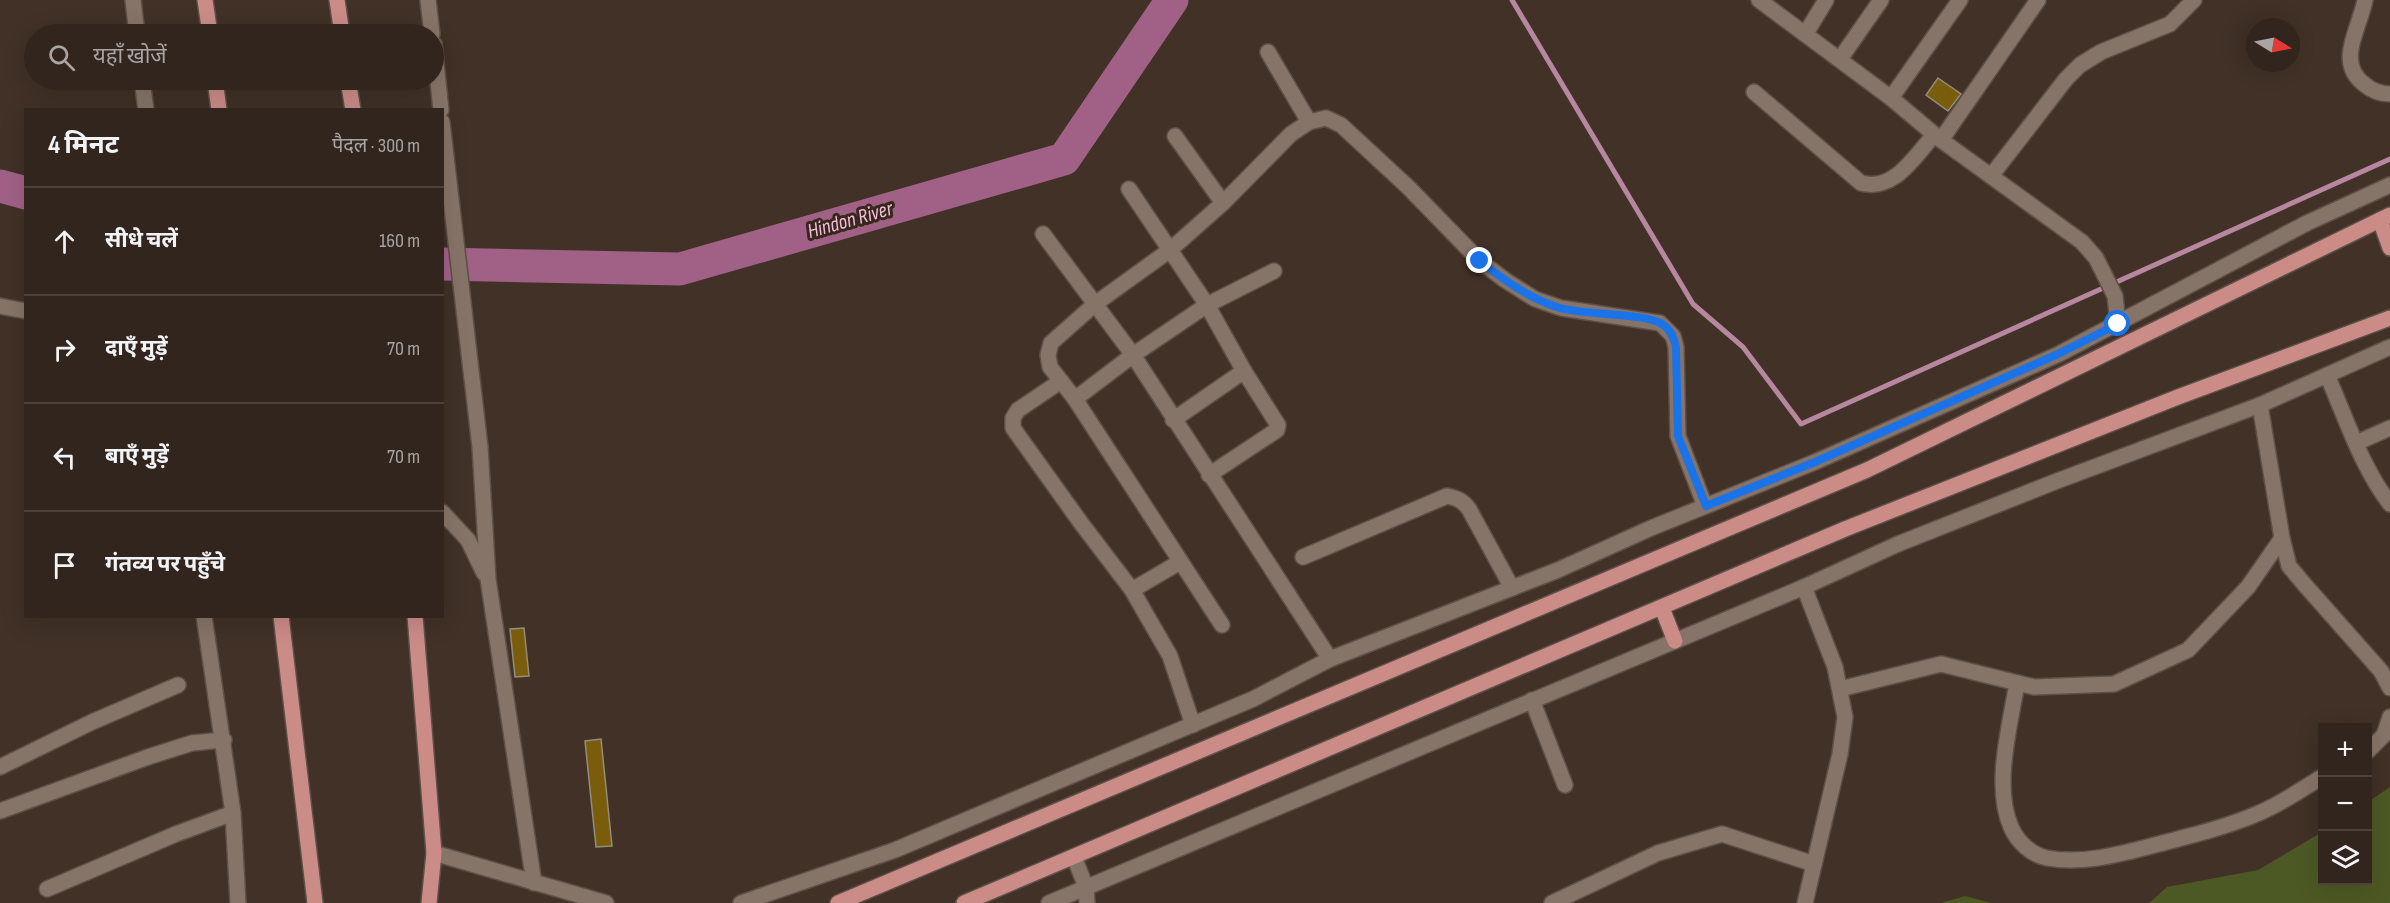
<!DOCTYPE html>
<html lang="hi">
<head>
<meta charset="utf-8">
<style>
	body { margin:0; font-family:"Sofia Sans Condensed","Noto Sans Devanagari",sans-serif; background:#392d26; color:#f1f3f6 }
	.controls { position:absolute; right:18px; bottom:18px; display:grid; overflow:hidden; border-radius:0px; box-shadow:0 6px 24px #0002 }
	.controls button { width:54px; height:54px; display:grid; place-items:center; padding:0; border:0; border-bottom:2px solid #4c423b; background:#31251d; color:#f1f3f6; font:30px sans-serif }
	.compass { position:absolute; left:2246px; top:18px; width:54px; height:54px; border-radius:50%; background:#31251d; box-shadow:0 6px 24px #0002; rotate:100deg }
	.stop { position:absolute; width:18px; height:18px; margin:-14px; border:4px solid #1a73e8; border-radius:50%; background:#fff }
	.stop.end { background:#1a73e8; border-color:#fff; box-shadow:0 2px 6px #0008 }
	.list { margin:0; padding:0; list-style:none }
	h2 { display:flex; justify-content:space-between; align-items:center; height:78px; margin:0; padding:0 24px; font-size:26px }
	h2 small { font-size:20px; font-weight:400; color:#a8a5a4 }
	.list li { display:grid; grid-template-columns:39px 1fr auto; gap:18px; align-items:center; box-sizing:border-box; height:108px; padding:0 24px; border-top:2px solid #4c423b }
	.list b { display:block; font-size:22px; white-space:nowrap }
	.list em { font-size:20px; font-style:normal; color:#a8a5a4 }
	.icon { flex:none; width:33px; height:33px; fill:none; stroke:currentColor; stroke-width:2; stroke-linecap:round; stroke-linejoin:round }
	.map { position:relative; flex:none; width:2390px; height:903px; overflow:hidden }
	.search { position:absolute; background:#31251d; box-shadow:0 6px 24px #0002; left:24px; top:24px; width:420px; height:66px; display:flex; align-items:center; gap:15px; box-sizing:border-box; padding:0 21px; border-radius:33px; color:#a8a5a4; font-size:22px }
	.panel { position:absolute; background:#31251d; box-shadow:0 6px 24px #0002; left:24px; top:108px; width:420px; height:510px; border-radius:0px }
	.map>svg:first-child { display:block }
	.green { fill:#4d5924 }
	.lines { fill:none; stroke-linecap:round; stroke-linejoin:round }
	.stream { stroke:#b7869f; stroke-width:5 }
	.river { stroke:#a16187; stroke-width:33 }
	.building { fill:#7a5d0c; stroke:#958c79; stroke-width:1.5 }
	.minor-casing { stroke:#5e4f47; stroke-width:18 }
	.major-casing { stroke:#5e4f47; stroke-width:18 }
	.minor { stroke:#877468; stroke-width:15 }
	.major { stroke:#cb8c88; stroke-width:15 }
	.route { stroke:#1a73e8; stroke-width:8 }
	.labels { text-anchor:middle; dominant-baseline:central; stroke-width:6; stroke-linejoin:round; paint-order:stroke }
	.water-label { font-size:21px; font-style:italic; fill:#f6bedd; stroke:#37271d }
</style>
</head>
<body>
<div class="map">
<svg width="2390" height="903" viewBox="0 0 2390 903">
	<rect width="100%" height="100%" fill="#413127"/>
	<!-- green -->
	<g class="green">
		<path d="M2390,787V903H2149L2167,887L2258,870L2322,832V880H2368V802Z"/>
		<path d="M1965,896L1991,903H1992H1941Z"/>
	</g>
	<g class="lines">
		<!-- stream -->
		<path class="stream" d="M1512,0L1693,304L1743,347L1801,424L2390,159"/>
		<!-- river -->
		<g class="river">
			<path d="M0,186L26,193"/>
			<path d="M442,264L680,269L1064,159L1172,0"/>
		</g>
	</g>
	<!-- building -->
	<g class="building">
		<path d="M1938,78L1961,94L1948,111L1926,95Z"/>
		<path d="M524,628L529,676L515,677L510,629Z"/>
		<path d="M601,739L612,846L596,847L585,741Z"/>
	</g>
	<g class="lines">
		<defs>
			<g id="minor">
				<path d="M133,0L137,34"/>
				<path d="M428,0L432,34"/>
				<path d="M1759,0L1891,98L1941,140L2082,242L2096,258L2115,296L2118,324"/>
				<path d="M2365,0C2360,28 2335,62 2364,84C2371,90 2380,94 2390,94"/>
				<path d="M1806,33L1826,0"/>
				<path d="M434,44L441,110"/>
				<path d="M1268,52L1309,122"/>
				<path d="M1840,59L1881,0"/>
				<path d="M142,80L146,110"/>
				<path d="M1754,92L1861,183C1894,192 1914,157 1934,135"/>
				<path d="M1891,98L1960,0"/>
				<path d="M442,122L480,447L488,579L534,883"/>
				<path d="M1175,136L1223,203"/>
				<path d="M1941,140L2038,0"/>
				<path d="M1991,176L2066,79L2080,65L2101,52L2170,24L2194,0"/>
				<path d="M1129,189L1207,305L1244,371L1278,425L1277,430L1209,475"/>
				<path d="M1043,234L1133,355L1330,659"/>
				<path d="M0,306L26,311"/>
				<path d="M2327,375C2346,418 2361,466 2390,504"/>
				<path d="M1061,381L1018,410L1013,418V428L1081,523L1132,590L1170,656L1193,725"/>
				<path d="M1075,399L1133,355L1207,305L1274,271"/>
				<path d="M2260,405L2282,538L2289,566L2304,584L2381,671L2390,688"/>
				<path d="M1173,420L1244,371"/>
				<path d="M2356,443L2390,428"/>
				<path d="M442,512L468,540L484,573"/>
				<path d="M1303,557L1447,496C1457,498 1462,500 1469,509L1512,588"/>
				<path d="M1804,587L1835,667L1845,717L1840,754L1805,903"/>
				<path d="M1132,590L1180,562"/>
				<path d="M204,616L233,813L238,903"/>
				<path d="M1222,625L1075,399L1050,367L1048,355L1051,343L1095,304L1170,250L1223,203L1291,134L1309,122L1326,118L1341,125L1408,187L1480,261L1505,280L1535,299L1561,308L1660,323L1673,336L1676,347L1678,436L1705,506"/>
				<path d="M2017,683C2010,726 1993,786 2011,827C2017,841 2031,855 2047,858C2085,865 2123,853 2159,844C2193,835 2227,827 2259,813C2281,804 2302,789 2322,777"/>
				<path d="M1840,689L1941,664L2034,687L2114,684L2188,650L2248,587L2282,538"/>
				<path d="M1532,700L1565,785"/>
				<path d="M2368,751L2384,735L2390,717"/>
				<path d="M0,767L92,722L178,685"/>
				<path d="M0,811L148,757L192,743L224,740"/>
				<path d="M434,853L606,903"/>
				<path d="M1074,857L1086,887L1087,903"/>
				<path d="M47,889L176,834L233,813"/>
				<path d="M741,903L895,850L1253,699L1330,659L1558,570L1651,528L1815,462L2059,354L2307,223L2390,185"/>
				<path d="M1049,903L1804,587L1898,544L2057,481L2260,405L2390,347"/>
				<path d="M1552,903L1658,853L1722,834L1814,864"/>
			</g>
			<g id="major">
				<path d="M205,0L210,34"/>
				<path d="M337,0L342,34"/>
				<path d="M215,80L219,110"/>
				<path d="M348,80L353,110"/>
				<path d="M2380,220L2390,248"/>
				<path d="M1662,608L1675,641"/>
				<path d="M281,616L315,903"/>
				<path d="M415,616L434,853L429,903"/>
				<path d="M838,903L1867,470L2390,215"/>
				<path d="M964,903L1845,529L2178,397L2390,318"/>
			</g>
		</defs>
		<!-- minor casing -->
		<use href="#minor" class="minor-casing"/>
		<!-- major casing -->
		<use href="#major" class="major-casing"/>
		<!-- minor -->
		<use href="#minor" class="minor"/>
		<!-- major -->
		<use href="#major" class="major"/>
	</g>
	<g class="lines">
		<!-- route -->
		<path class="route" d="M1480,261C1505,281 1530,299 1560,308C1585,315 1644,313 1662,324C1670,329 1674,337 1676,347L1678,436L1706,506L1815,462L2058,354L2118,324"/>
	</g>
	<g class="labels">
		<!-- water labels -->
		<g class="water-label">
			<text transform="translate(850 220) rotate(-16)">Hindon River</text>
		</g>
	</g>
</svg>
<div class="controls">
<button>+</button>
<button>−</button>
<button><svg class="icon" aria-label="layers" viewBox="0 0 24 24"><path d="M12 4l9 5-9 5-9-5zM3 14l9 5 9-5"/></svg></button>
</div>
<svg class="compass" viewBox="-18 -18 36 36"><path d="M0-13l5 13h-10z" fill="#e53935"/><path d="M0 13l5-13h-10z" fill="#a8a5a4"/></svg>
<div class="stop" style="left:2118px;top:324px"></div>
<div class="stop end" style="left:1480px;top:261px"></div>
<div class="search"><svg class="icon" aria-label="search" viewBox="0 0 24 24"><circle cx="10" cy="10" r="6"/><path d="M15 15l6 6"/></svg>यहाँ खोजें</div>
<section class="panel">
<h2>4 मिनट<small>पैदल · 300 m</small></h2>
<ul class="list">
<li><svg class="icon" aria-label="ahead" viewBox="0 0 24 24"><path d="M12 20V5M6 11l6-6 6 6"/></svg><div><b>सीधे चलें</b></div><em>160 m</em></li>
<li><svg class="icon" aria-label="right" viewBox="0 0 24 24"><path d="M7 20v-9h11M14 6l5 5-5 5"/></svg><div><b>दाएँ मुड़ें</b></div><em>70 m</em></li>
<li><svg class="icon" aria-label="left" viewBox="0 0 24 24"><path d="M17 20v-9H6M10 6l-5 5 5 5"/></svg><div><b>बाएँ मुड़ें</b></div><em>70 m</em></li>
<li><svg class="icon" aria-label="arrive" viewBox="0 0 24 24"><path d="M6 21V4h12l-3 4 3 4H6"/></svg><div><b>गंतव्य पर पहुँचे</b></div></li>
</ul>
</section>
</div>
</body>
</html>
